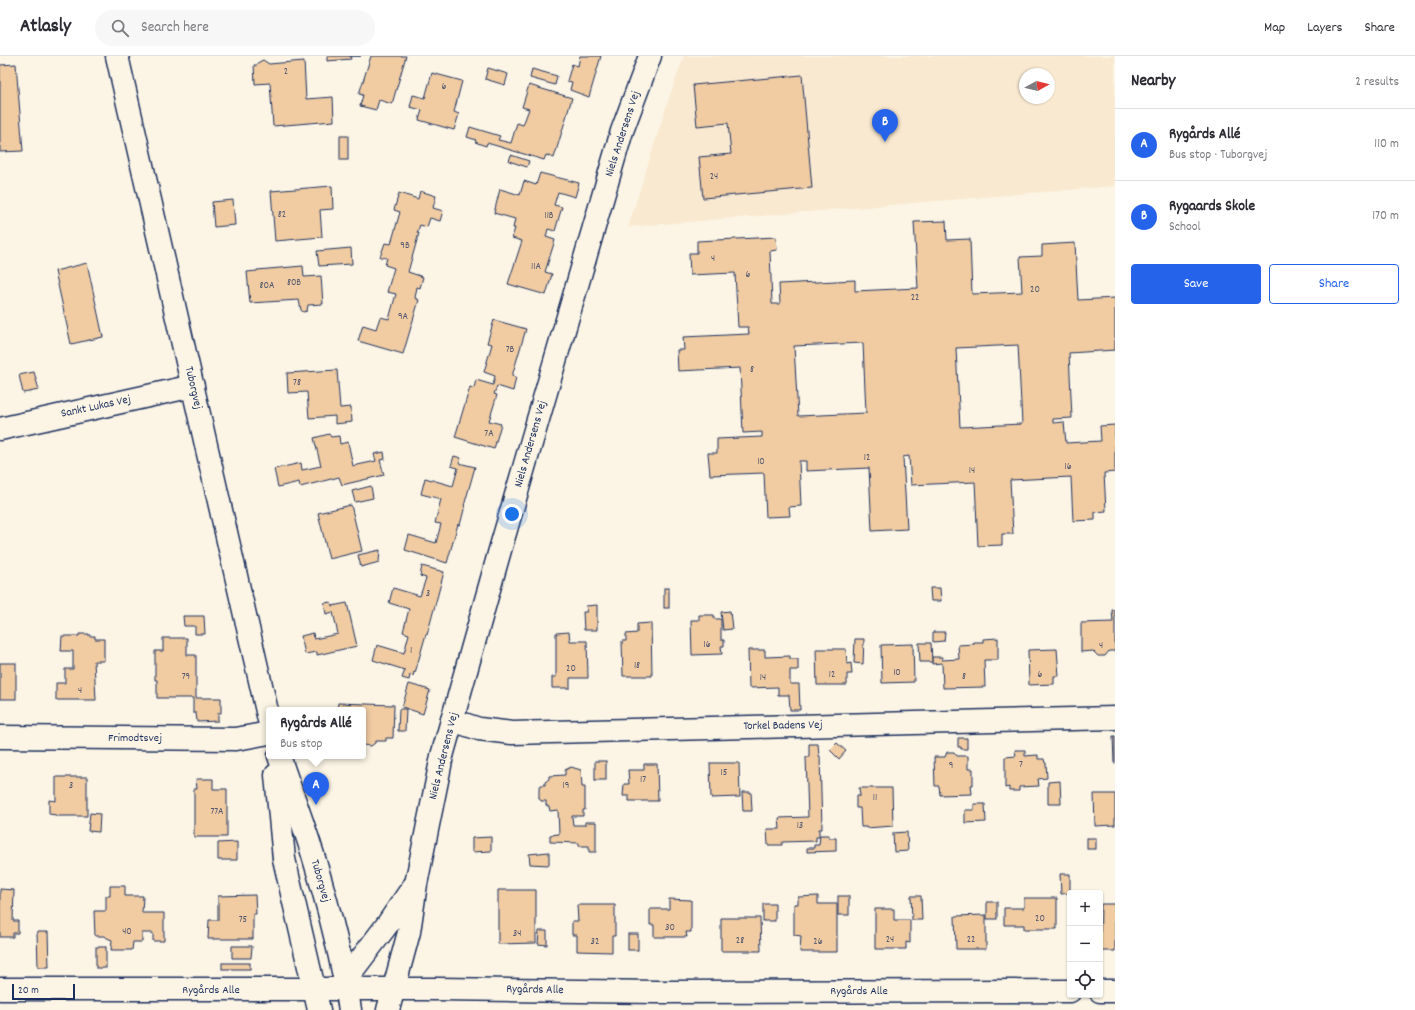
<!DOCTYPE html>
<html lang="en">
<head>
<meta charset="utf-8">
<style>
	body { margin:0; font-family:Dekko,sans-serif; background:#f7f7f7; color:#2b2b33 }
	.controls { position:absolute; right:12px; bottom:12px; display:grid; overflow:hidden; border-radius:4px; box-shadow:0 1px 3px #0004 }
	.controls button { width:36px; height:36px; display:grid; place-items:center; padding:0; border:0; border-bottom:1px solid #e1e1e2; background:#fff; color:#2b2b33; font:20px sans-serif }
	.compass { position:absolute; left:1019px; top:12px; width:36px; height:36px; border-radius:50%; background:#fff; box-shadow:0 1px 3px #0004; rotate:82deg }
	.scale { position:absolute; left:12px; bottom:10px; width:63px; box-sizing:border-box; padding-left:4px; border:2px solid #1b2f5e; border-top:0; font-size:11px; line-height:14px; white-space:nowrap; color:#1b2f5e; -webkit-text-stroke:3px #fcf5e5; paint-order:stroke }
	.you { position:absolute; left:512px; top:458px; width:14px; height:14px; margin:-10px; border:3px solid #fff; border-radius:50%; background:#1a73e8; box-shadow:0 0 0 6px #1a73e833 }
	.badge { display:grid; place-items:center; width:26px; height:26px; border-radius:50%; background:#2563eb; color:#fff; font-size:13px; font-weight:700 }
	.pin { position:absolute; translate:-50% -33px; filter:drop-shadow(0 1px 2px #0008) }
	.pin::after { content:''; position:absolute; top:21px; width:14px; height:12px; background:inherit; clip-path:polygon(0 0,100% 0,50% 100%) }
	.popup { position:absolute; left:266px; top:651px; width:100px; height:52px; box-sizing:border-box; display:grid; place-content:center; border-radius:4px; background:#fff; filter:drop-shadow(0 1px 3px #0005); font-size:13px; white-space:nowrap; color:#7c7c81 }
	.popup b { font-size:15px; color:#2b2b33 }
	.popup::after { content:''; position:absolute; left:50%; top:100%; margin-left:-8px; border:8px solid transparent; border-top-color:#fff }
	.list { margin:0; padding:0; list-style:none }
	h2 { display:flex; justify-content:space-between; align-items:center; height:52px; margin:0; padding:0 16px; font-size:17px }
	h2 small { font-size:13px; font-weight:400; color:#7c7c81 }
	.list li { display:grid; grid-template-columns:26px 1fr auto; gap:12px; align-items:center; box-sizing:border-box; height:72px; padding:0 16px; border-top:1px solid #e1e1e2 }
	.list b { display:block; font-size:15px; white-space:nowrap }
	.list p { margin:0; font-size:13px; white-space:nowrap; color:#7c7c81 }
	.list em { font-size:13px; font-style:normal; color:#7c7c81 }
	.actions { display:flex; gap:8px; padding:12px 16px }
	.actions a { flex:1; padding:9px 0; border:1px solid #2563eb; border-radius:4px; text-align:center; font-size:14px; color:#2563eb }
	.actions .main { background:#2563eb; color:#fff }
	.icon { flex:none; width:22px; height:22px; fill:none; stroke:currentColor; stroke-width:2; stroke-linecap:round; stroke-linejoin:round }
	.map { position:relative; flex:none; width:1115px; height:954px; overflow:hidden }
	header { display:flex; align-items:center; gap:24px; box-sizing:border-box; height:56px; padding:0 20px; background:#fff; border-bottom:1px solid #e1e1e2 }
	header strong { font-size:19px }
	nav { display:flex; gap:22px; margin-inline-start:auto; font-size:14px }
	.search { width:280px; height:36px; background:#f7f7f7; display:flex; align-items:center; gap:10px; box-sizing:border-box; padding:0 14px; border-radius:22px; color:#7c7c81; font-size:15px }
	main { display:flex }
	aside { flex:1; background:#fff }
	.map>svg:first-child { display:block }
	.built { fill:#f9e9d1; fill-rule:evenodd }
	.building { fill:#f1cca2; stroke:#1b2f5e; fill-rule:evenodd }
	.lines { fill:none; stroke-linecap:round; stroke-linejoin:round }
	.minor-casing { stroke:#1b2f5e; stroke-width:25 }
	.tertiary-casing { stroke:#1b2f5e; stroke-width:25 }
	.minor { stroke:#fcf5e5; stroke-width:22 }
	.tertiary { stroke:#fcf5e5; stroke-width:22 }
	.labels { text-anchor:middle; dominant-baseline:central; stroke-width:3; stroke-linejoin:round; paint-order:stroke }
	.number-label { font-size:10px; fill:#50566f }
	.street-label { font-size:12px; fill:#1b2f5e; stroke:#fcf5e5 }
</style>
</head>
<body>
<header>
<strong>Atlasly</strong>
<div class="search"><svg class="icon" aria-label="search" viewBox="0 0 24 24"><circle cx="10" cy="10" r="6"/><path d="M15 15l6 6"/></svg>Search here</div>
<nav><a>Map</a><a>Layers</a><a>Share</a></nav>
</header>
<main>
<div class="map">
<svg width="1115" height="954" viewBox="0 0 1115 954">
	<rect width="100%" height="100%" fill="#fcf5e5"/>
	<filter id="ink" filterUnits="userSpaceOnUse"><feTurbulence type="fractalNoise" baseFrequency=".025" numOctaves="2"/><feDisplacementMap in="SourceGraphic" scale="8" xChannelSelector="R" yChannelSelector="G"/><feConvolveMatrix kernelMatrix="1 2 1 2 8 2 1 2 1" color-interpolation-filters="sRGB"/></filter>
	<g filter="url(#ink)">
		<!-- built -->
		<path class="built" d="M684,0H1115V130L628,171L669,42ZM1025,18H1049V42H1025Z"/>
		<!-- building -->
		<g class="building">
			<path d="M327,0H361H350L351,3L327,5Z"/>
			<path d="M371,0H406L392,48L379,44L376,54L360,50L363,39L359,38Z"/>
			<path d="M580,0H601L589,41L570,34L572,26L567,25L572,8L578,10Z"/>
			<path d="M263,4L269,8L304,5L306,43L333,41L334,65L273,70L270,27L255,28L254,9H257L259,6Z"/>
			<path d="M16,8L23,95L0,96V9Z"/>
			<path d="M488,12L508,18L505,29L485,23Z"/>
			<path d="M532,13L557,20L555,29L530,22Z"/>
			<path d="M432,17L462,25L454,56L459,58L454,74L419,64L422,54L410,51L413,39L425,42Z"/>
			<path d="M802,19L812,132L703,142L699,101L731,98L728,67L697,70L693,29Z"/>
			<path d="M529,29L572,42L554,102L546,99L544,104L487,87L486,90L475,86L476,84L467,81L470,71L500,80L498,84L511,87L517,67L523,69L529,53L522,51Z"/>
			<rect x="340" y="80" width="8" height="24"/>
			<path d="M511,99L529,105L527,111L509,105Z"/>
			<path d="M540,117L579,127L575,141L558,136L554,149L562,151L555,175L548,173L546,181L555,184L545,216L552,218L546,239L508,228L522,185L512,182L515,172H513L515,163L494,157L500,133L520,139L524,125L536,129Z"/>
			<path d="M332,130L333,153L320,154L322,181L275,185L271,135Z"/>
			<path d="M420,135L436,140L433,152L443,155L440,165L430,162L427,171L420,169L417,177H419L408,216L423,221L420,232L417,231L415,242L419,244L403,298L358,285L363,269L376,273L380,261L389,263L396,238L387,236L394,212L385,209L387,202L380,201L385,187L391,188L400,156L394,154L399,137L418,143Z"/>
			<path d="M233,144L235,169L214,171L212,146Z"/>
			<path d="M946,165L947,184L970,183L972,238L1022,236L1020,201L1042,200V189L1075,187L1078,244L1115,242V294L1069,297L1072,362L1053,363V367L1064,366L1066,387L1101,385L1100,370L1115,369V416L1104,417L1106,455L1095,456V464L1073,465L1071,421L1010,424L1013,478H1002V489L978,490L975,426L911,429L909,400L903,401L907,473L872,475L869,412L806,415V405H799L801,450L789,451L790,460L766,461L764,417L710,419L708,397H717V383L762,381V376L743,377L740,312L678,315L677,294H684L683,281L749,278L748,271H738L735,217L690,219L689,197H697V185L776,181L777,194L770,195L772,248H780L779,228L855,224V235L918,232L914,166ZM863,287L866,357L798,360L794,290ZM1018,289L1022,368L960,371L956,292Z"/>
			<path d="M351,192L352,208L319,210L317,195Z"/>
			<path d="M87,207L103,281L71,288L55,215Z"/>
			<path d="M303,210L304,221L321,220L323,248L308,249L307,255L303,256L301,254L299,244L250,247L247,216L257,215V214Z"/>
			<path d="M494,264L526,273L512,320L516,321L513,335L497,330L494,338L497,339L489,365L501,368L494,393L455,381L470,331L474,332L476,324L493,329L495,320L484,316L492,288L487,287Z"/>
			<path d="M337,314L340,352L351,351L352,366L335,368V360L309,362L307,336L288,337L287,317Z"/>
			<path d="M34,316L39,334L23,337L19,319Z"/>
			<path d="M329,378L331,381L339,380L340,388L348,386L353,410L376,405L374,398L384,396L385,403L380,404L384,419L342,429L339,421L300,431L299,426L278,431L274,413L301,407L302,414L321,410L314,382Z"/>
			<path d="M454,400L461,402L459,407L475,411L464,450H465L460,469L458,468L447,507L405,494L409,479L436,487L441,468L435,467L441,443L421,438L425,422L453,430L458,412L451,410Z"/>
			<path d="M371,430L373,442L355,446L352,435Z"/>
			<path d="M351,449L362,495L329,503L318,457Z"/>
			<path d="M380,494L379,506L361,511L358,499Z"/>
			<path d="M422,510L444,516L427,579L426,578L415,617L414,616L413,620L410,619L409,624L402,622L405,614L373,604L377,589L404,597L409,578L403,576L409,553L389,547L393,532L420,540L426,522L420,520Z"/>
			<rect x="664" y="532" width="5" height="20"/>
			<path d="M930,532H940L941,545H931Z"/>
			<path d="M331,546L332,550L347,547L357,590L317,599V596L305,598L301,580L313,577L314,583L338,578L333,556L326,558L324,547Z"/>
			<path d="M597,549V574H584L583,556H587L586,550Z"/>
			<path d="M1112,554H1115V595H1109L1105,600H1098L1093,595L1081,596V567L1113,566Z"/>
			<path d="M730,555L732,573L723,574L721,556Z"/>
			<path d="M699,559H714V563H721V584H724V590H721L722,598L692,599L691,564H699Z"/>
			<path d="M183,560H204L205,578H195V570H184Z"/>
			<path d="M651,567L652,620H623L622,585H626V578L637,577V568Z"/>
			<path d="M569,576L570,585H587L588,622H570V632H552V621H556V577Z"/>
			<path d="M933,576H945L944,585L933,586Z"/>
			<path d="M79,578H89V580H95V583H104V605H94L96,644H56V627H65V613H73V595H61L62,580H79Z"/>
			<path d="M163,582H187V599H196V642H221V657H218V665L197,666L196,657H193V642H157V624H155V595H163Z"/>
			<path d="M998,582V604H984L985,631L943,632L942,607L932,608V601H942V604L959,603L958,589L974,588L973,586H983V583Z"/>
			<path d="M855,583H864L863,608L854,607Z"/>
			<path d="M919,587H931L932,606H920Z"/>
			<path d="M913,588L914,626L882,627L881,589Z"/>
			<path d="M816,593H846L847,608L851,607L852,618H847V629H817Z"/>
			<path d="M1057,593L1059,620H1054V628L1029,629L1028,594Z"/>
			<path d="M748,594H765V601L790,600V603H798V614H790V628H799L800,654H790L789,639H778V631L749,632Z"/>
			<rect x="0" y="607" width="16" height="36"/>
			<path d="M409,628L430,634L423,658L402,651Z"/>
			<path d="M338,647L394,649L393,682H386V685H376L375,687L371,690L363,689V654H337Z"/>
			<path d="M399,653H406L405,675H398Z"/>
			<path d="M1113,680H1115V707H1114Z"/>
			<path d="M958,682H967V693H961V691H958Z"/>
			<path d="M837,687L846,695L839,703L830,694Z"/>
			<path d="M809,688H818L819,700H820L822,773H819V781H816V785L782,786V789H768L767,773H780L779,762L808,761L806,701H809Z"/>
			<path d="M1015,694H1025V700L1038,699V703H1044L1045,707H1046L1047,722L1038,723L1039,730L1019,731V735H1009V731L1005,732V701L1016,700Z"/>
			<path d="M947,696H954L957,700H968V713H973V729H971L972,738L940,739L939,730H935L934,701H945Z"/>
			<rect x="595" y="705" width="11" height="19"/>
			<path d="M710,707H739L740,741L711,742Z"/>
			<path d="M644,708H657L658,745H629V740H623L624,728H629L628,714H644Z"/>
			<path d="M571,711L581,714L582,731H585V754H583V760H572L573,769H585V766H596V796H589V790H579V787L550,786V779L559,778L558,754L550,755L549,751L546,749V745H541L539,742V732L541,729H545V726L549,723V720L565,719V714Z"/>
			<path d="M56,721H87V760H56V759L49,758V744L56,745Z"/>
			<path d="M196,723H213V733H227V781H194V733H197Z"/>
			<path d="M1060,725L1061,748H1048V726Z"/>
			<path d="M859,732H892L893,770L866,772V771H861L860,752H856V740H860Z"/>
			<path d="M742,736H751L752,755H743Z"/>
			<path d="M1094,738H1115V769L1095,770Z"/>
			<path d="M974,748H985L986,766L965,767V754H974Z"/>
			<path d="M90,757L100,758L99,776L88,775Z"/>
			<path d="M907,776L908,795L894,796L893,777Z"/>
			<path d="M820,779H829V782H836V795L807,796V792H814V789H819Z"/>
			<path d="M491,781V795L472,796V782Z"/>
			<rect x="1087" y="782" width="9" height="11"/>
			<path d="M237,786V804H218V787Z"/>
			<path d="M549,796V809L530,808L529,798Z"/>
			<path d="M1060,818H1070V837L1061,838Z"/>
			<path d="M110,830H125V840H143L142,857H164V885H153V877H142V886H133L132,894H111L112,884L107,882L105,880H95L94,855H106V840H110Z"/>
			<path d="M0,833L14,834L13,865H18V877H13V881H0Z"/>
			<path d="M498,834H536V887L498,888Z"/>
			<path d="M255,839L256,858H253V883H208L209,864H218V840Z"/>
			<path d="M818,840V848H837V896H800L801,880L794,879V848H798V841Z"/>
			<rect x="838" y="840" width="11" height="19"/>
			<path d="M911,840H921L922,864H912Z"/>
			<path d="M1024,842H1057V873H1024V869H1004V852H1024Z"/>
			<path d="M669,843L691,844V876H686L687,881H654V869H650V853H669Z"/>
			<rect x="987" y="846" width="10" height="17"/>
			<rect x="763" y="848" width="12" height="17"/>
			<path d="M1101,848H1115V895H1100Z"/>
			<path d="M577,849H615V880H612V896L577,895V879H572V865H578Z"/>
			<path d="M875,853H894V864H910V887L906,886V893H875Z"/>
			<path d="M986,859V893H956L955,860Z"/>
			<path d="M721,862H760L761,895H721Z"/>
			<path d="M539,875H547V889L538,888Z"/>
			<path d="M37,876H48L49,911H38Z"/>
			<rect x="628" y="878" width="10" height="16"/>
			<path d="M232,890H252L251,902H232Z"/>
			<rect x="96" y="891" width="10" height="21"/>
			<rect x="222" y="907" width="28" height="6"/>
		</g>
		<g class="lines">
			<defs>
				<g id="minor">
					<path d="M0,373L193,330"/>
					<path d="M452,664L479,673L512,677L1115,662"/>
					<path d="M0,681L236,683L269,677"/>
					<path d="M0,933H438L657,936L1070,935"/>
					<path d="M1100,935H1115"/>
				</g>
				<g id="tertiary">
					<path d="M117,0L269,664"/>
					<path d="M279,700C290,733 303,766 313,799C328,849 342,902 350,954"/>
					<path d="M276,719L284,803L319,954"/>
					<path d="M339,932L387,869L413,831"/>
					<path d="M388,954L409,876L416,828L442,700L500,494L622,75L650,0"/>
				</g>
			</defs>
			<!-- minor casing -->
			<use href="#minor" class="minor-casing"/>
			<!-- tertiary casing -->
			<use href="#tertiary" class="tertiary-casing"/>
			<!-- minor -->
			<use href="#minor" class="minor"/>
			<!-- tertiary -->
			<use href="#tertiary" class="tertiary"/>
		</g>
	</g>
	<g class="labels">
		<!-- number labels -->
		<g class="number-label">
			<text x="286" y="16">2</text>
			<text x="444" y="31">6</text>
			<text x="714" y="121">24</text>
			<text x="282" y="159">82</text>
			<text x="549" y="160">11B</text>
			<text x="405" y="190">9B</text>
			<text x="713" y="203">4</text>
			<text x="536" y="211">11A</text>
			<text x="748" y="219">6</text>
			<text x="294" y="227">80B</text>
			<text x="267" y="230">80A</text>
			<text x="1035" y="234">20</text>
			<text x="915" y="242">22</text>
			<text x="403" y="261">9A</text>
			<text x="510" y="294">7B</text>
			<text x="752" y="314">8</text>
			<text x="297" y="327">78</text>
			<text x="489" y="378">7A</text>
			<text x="867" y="402">12</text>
			<text x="761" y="406">10</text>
			<text x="1068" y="411">16</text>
			<text x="972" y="415">14</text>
			<text x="428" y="538">3</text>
			<text x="707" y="589">16</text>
			<text x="1101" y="590">4</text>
			<text x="411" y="595">1</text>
			<text x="637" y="610">18</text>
			<text x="571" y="613">20</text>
			<text x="897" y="617">10</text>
			<text x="832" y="619">12</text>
			<text x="1040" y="619">6</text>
			<text x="186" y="621">79</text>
			<text x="964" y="621">8</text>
			<text x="763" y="622">14</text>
			<text x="80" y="635">4</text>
			<text x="1021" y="709">7</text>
			<text x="951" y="710">9</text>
			<text x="724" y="717">15</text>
			<text x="643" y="724">17</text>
			<text x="71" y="730">3</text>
			<text x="566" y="730">19</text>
			<text x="875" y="742">11</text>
			<text x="217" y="756">77A</text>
			<text x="800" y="770">13</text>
			<text x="1040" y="863">20</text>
			<text x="243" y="864">75</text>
			<text x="670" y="872">30</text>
			<text x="127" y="876">40</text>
			<text x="517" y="878">34</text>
			<text x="890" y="884">24</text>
			<text x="971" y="884">22</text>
			<text x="740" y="885">28</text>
			<text x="595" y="886">32</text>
			<text x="818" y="886">26</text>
		</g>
		<!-- street labels -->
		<g class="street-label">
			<text transform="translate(623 78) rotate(-72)">Niels Andersens Vej</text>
			<text transform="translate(193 332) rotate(77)">Tuborgvej</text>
			<text transform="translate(96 351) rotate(-12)">Sankt Lukas Vej</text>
			<text transform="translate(531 388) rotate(-74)">Niels Andersens Vej</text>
			<text transform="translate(783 670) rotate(-1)">Torkel Badens Vej</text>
			<text x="135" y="682">Frimodtsvej</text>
			<text transform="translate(444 700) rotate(-76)">Niels Andersens Vej</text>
			<text transform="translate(320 825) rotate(74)">Tuborgvej</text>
			<text x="211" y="934">Rygårds Alle</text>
			<text transform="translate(535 934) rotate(1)">Rygårds Alle</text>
			<text x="859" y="935">Rygårds Alle</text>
		</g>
	</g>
</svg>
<div class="controls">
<button>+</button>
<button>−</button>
<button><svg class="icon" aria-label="locate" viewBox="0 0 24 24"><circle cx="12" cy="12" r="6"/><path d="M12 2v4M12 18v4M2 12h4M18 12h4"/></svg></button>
</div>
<svg class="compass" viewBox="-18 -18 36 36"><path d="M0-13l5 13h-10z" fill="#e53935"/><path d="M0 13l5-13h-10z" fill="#7c7c81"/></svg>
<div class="scale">20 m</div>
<div class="you"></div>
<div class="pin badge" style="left:316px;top:749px">A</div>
<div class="popup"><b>Rygårds Allé</b>Bus stop</div>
<div class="pin badge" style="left:885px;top:86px">B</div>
</div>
<aside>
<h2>Nearby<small>2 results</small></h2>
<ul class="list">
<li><span class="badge">A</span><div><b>Rygårds Allé</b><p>Bus stop · Tuborgvej</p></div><em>110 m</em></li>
<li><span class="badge">B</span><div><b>Rygaards Skole</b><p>School</p></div><em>170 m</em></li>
</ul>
<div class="actions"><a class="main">Save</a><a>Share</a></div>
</aside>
</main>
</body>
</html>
